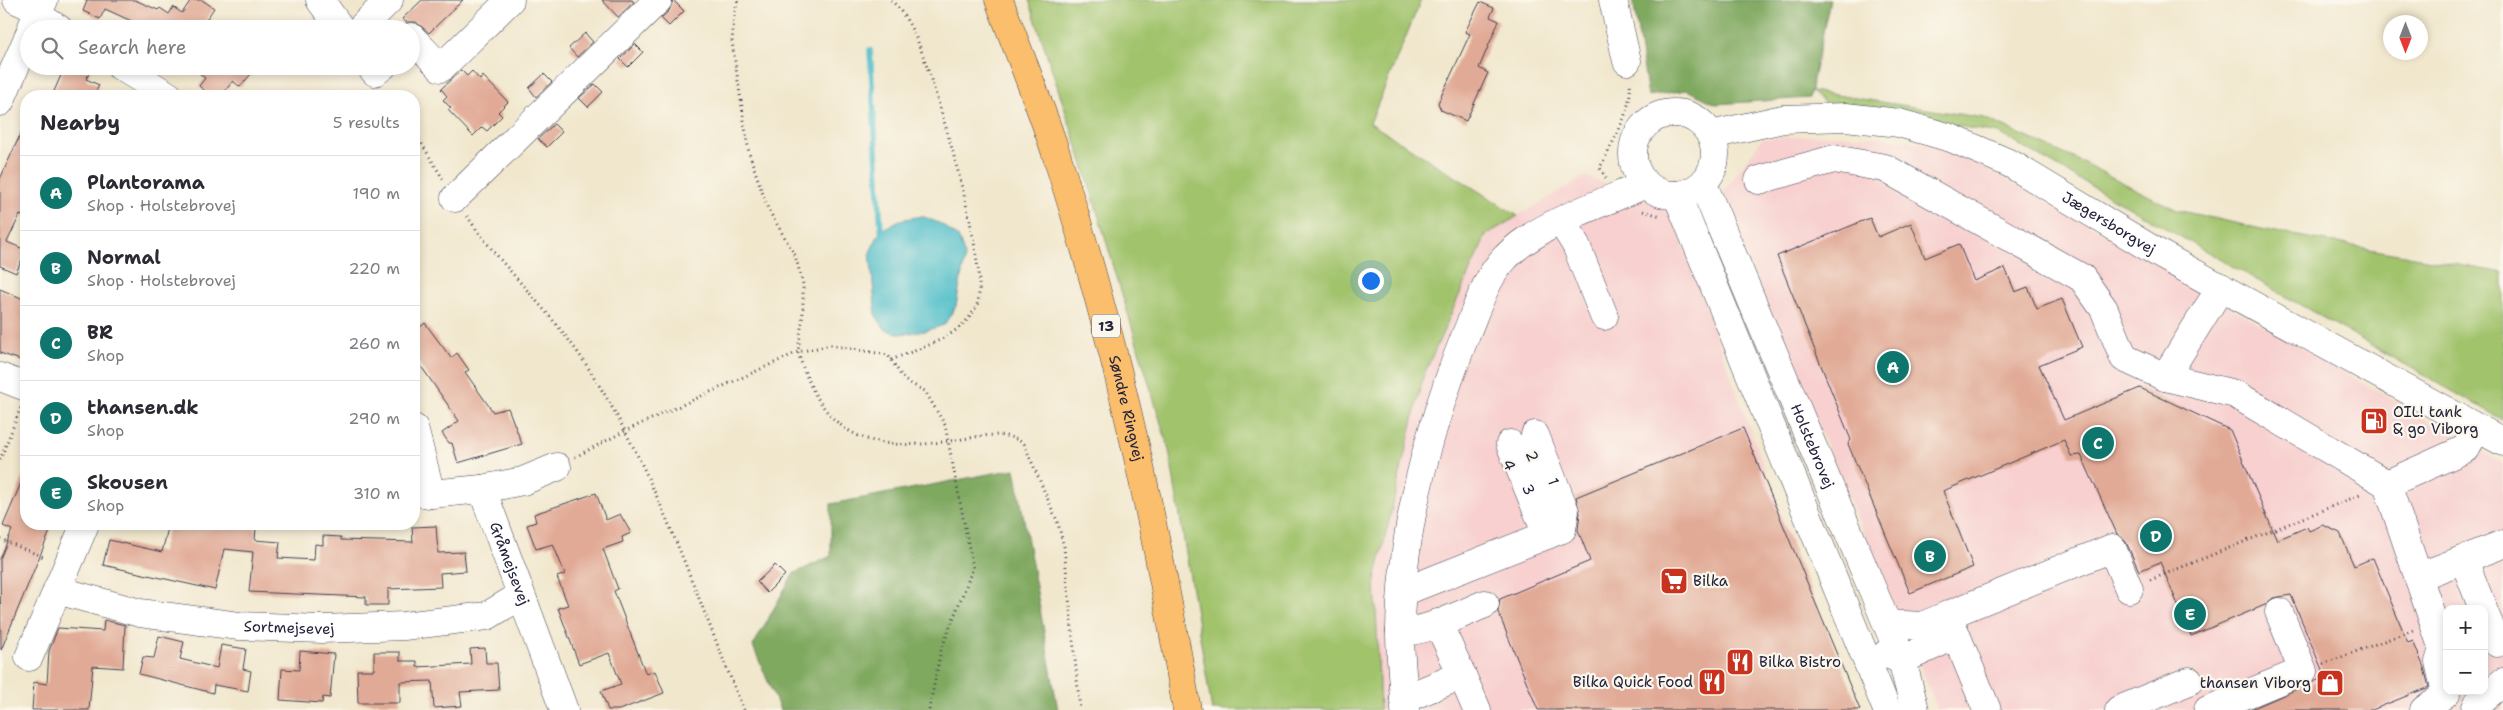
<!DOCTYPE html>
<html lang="en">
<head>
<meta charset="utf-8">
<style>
	body { margin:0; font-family:"Shantell Sans",sans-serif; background:#f7f7f7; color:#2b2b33 }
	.controls { position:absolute; right:15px; bottom:15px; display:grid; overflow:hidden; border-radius:10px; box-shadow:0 2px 8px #0003 }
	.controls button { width:45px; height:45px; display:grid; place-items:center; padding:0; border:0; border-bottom:1px solid #e1e1e2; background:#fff; color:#2b2b33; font:25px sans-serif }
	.compass { position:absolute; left:2383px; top:15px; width:45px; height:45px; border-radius:50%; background:#fff; box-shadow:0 2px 8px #0003; rotate:180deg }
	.you { position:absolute; left:1370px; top:280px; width:18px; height:18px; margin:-12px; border:4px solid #fff; border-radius:50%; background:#1a73e8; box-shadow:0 0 0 8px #1a73e833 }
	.badge { display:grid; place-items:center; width:32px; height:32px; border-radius:50%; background:#0f766e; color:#fff; font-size:16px; font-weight:700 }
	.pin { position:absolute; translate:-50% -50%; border:2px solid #fff; box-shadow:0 1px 5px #0006 }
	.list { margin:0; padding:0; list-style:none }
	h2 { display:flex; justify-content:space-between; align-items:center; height:65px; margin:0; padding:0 20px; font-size:21px }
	h2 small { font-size:16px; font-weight:400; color:#7c7c81 }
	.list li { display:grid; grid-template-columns:32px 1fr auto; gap:15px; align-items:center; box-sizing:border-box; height:75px; padding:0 20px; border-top:1px solid #e1e1e2 }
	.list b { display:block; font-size:19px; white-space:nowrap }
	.list p { margin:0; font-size:16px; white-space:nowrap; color:#7c7c81 }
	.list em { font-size:16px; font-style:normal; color:#7c7c81 }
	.icon { flex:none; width:28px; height:28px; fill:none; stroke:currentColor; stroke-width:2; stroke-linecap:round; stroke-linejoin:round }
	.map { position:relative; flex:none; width:2503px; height:710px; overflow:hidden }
	.search { position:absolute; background:#fff; box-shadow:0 2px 8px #0003; left:20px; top:20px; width:400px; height:55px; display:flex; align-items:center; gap:12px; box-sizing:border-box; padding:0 18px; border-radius:28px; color:#7c7c81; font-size:19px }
	.panel { position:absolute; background:#fff; box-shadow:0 2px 8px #0003; left:20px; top:90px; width:400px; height:440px; border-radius:20px }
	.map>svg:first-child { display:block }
	.built { fill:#f7d0cf; fill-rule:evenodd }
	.green { fill:#a1c36c; stroke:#627254 }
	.forest { fill:#80a960; stroke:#51664e }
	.water { fill:#50bec9; stroke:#397082 }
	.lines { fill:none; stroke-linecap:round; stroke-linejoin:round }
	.stream { stroke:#50bec9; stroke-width:5.5 }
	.building { fill:#e1aa96 }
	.minor-casing { stroke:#414051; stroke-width:29 }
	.major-casing { stroke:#414051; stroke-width:29 }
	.path { stroke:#414051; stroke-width:3; stroke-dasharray:1 4; stroke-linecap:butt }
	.minor { stroke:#fff; stroke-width:28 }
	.major { stroke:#fabe6d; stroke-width:28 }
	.labels { text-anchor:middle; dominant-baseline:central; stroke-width:4.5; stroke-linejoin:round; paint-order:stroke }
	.shield { fill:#fbf7ec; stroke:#636270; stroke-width:1 }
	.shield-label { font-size:14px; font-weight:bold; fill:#22223b }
	.street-label { font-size:15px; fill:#22223b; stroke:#fbf7ec }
	.poi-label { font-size:15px; fill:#22223b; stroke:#fbf7ec; text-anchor:start }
</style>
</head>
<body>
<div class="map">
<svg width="2503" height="710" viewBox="0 0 2503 710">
	<rect width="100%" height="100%" fill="#fbf7ec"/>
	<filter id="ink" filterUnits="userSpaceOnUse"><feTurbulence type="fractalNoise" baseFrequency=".02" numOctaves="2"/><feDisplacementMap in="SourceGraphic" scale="10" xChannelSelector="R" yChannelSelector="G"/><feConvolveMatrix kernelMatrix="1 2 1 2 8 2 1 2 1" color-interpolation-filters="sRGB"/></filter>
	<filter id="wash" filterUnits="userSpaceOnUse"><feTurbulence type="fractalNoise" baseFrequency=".0096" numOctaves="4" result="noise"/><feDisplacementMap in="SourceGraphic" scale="20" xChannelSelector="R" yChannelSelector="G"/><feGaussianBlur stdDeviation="1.12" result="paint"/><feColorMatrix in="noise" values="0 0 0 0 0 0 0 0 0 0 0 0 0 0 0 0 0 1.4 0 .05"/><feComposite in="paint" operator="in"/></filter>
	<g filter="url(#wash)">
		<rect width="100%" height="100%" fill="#f1e7cd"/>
		<!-- built -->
		<g class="built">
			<path d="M1822,135L1880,137L1948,147L2098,230L2503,464V710H1938L1721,196L1762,139ZM2447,609H2484V691H2447Z"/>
			<path d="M1585,176L1670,209L1852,710H1380L1375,580L1423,377L1486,235Z"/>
		</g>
		<!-- green -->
		<g class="green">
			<path d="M1029,0H1421L1370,123L1518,216L1486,235L1423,377L1375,580L1380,710H1212L1169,450L1085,171Z"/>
			<path d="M1811,91L1984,118L2082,162L2177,210L2270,231L2503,273V420L1998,133L1825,103Z"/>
		</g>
		<!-- forest -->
		<g class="forest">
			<path d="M1633,0H1830L1809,98L1716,104L1687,90L1648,96Z"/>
			<path d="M1015,469L1058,710H780L753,646L793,574L831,556V504Z"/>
		</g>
		<!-- water -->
		<path class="water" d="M922,216L941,224L959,238L965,257L956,306L944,325L925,331L901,334L886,330L876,316L870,252L881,230L900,220Z"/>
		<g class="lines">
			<!-- stream -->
			<path class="stream" d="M870,50L881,230"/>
		</g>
		<g id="blocks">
			<!-- building -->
			<g class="building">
				<path d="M84,0H135L158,10L160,8L169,14L173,7L182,13L191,0H202L214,8L202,26L207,29H149L105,9L100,19L83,11L87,1Z"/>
				<path d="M422,0H463L429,33L416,22H406L402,19Z"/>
				<path d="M602,0H632L634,2L618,17Z"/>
				<path d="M673,0L684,11L669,26L661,18L669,11Z"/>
				<path d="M1480,2L1494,8L1490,17L1499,21L1479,68L1488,73L1466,121L1441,110L1438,103L1470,34L1465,32Z"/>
				<path d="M585,33L593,42L577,57L569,48Z"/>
				<path d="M635,44L643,52L628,67L620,59Z"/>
				<path d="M65,66H77L90,72L86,79L99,85L94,96H52Z"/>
				<path d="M191,66H245L244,68L251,74L240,87L233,81L221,96H211L199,86L205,78Z"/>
				<path d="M461,70L467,76L472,71L480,80L483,76L508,102L498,112L502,116L487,131L482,127L473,136L448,110L451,108L443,100L447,96L441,89Z"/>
				<path d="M544,74L552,82L536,97L529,88Z"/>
				<path d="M595,84L603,92L588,107L579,98Z"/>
				<path d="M26,122V217L20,215L7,242L26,250L16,273L0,266V179Z"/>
				<path d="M554,124L562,132L547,147L538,139Z"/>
				<path d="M1870,218L1878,237L1911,223L1925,258L1959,244L1974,281L2005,268L2015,292L2028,287L2037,309L2062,299L2082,347L2039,365L2064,420L2140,388L2230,430L2277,540L2307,527L2309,531L2323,525L2340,533L2354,566L2373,558L2408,643L2413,641L2424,668L2429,687L2372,710H2249L2325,677L2291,595L2273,598L2265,605L2191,636L2160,562L2139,571L2126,542L2117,534L2081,455L2071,456L2064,440L1943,491L1973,567L1910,593L1848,444L1851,440L1777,256Z"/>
				<path d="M0,289L26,300V362L0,353Z"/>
				<path d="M425,323L451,358L457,353L469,370L465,372L493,412L508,408L522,444L458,463L452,443H449L442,433L459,421L414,356V332Z"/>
				<path d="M1743,428L1860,710H1538L1498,612L1500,599L1590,561L1578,530L1580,513L1576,497Z"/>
				<path d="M26,471V524H53L1,650L0,559L12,530L3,526Z"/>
				<path d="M596,493L606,520L620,514L631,533L622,537L623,542L603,549L618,589L614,591L646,674L655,671L664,693L619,710H608L601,691L621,684L609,653L579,664L558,608L568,605L557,577L565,574L553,544L536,549L527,525L536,522L534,514Z"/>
				<path d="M169,524H223L256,528L255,540L280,542L278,558L314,560L315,544L323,545V536L341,537V540L413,542L412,527L436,526L438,553L464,552L466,571L440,573L441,587L388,589V605H366V597L249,592L253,552L224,549L215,590L103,565L109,540L162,552Z"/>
				<path d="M775,565L785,575L767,593L757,582Z"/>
				<path d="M104,620L125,625L123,668L93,666L89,710H32L34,682L47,684L49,651L58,628L103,631Z"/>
				<path d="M159,636L184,642L180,659L217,668L221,645L246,649L243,669L251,671L248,691L214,685L213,693L139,674L143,657L154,658Z"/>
				<path d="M485,648L486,663H497L499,690L460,692L462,706L434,708L432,681L400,682V703H358L357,670H374V652H400V661H417V667L471,664L470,649Z"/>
				<path d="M300,651L334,654L330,698L323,697L322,703L280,700L282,669L299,670Z"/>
			</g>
		</g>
	</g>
	<g filter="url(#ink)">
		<use href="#blocks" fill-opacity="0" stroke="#414051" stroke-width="1"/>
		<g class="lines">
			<defs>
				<g id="minor">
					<path d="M17,0L39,10"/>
					<path d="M320,0L341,29"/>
					<path d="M1613,0L1627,61"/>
					<path d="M37,15L59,29"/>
					<path d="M31,29L44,0"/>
					<path d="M360,29L389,0"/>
					<path d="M411,37L441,68L510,0"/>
					<path d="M120,66L169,96"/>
					<path d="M370,66L375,72L383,66"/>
					<path d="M0,102L29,35"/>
					<circle cx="1674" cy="154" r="41"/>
					<path id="s1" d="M1711,135L1783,119L1846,117L1899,123L1951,138L2011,164L2163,256L2503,442"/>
					<path d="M1759,180L1834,159L1885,168L2082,278L2104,309L2124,358L2165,377L2235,394L2387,484L2443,650L2439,662L2446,693L2424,710"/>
					<path id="s2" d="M1703,184L1902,660L1915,710"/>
					<path d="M1677,195L1887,710"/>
					<path d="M455,198L658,0"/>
					<path d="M1561,221L1576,245L1604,316"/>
					<path d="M0,377L26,387"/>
					<path d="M2165,377L2221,287"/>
					<path d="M414,428L431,494"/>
					<path id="s3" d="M1535,435L1565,511L1562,529"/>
					<path id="s4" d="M1510,444L1547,535"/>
					<path id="s5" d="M557,467L523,481L482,489L564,710"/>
					<path d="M2387,484L2465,449L2478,428"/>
					<path d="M414,492L431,494L482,489"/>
					<path d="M2464,560L2483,609"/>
					<path d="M2418,577L2503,544"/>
					<path d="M1403,589L1413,588L1562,529"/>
					<path id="s6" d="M57,590L140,613L239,626L322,629L404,626L487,616L520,596"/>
					<path d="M2484,612L2497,643"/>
					<path d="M1438,623L1462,675"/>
					<path d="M1887,624L1922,626L1948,615"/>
					<path d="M1400,631C1424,634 1462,613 1485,604"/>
					<path d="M1886,654L1902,660L1956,635"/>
					<path d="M29,657L85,524"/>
					<path d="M1404,699L1462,675L1477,710"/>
					<path d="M1405,710C1403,684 1400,657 1400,631C1401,530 1429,427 1466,334C1477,308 1486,277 1506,257C1537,224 1604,203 1646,184"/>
					<path d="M1987,710L1948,615L2112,548L2129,589"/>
					<path d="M2119,710L2189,681"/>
					<path d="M2208,710L2303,671L2279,612"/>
					<path d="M2475,710L2478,703L2503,682"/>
				</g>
				<g id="major">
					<path id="s7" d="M999,0C1019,54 1042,108 1059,163C1116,342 1156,525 1187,710"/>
				</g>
			</defs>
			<!-- minor casing -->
			<use href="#minor" class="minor-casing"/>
			<!-- major casing -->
			<use href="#major" class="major-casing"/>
			<!-- path -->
			<g class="path">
				<path d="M891,0C902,10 914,31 919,45C935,85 993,274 976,307C960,338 922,347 891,360"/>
				<path d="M414,131L443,179"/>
				<path d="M1606,178L1600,168C1612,142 1633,110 1630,82"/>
				<path d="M1643,211L1661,216"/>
				<path d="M467,216C502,268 549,309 583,360C655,468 694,592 744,710"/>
				<path d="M575,457L625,431L798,352L803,312V284L795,255L768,209L749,153L732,42L734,15L738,0"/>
				<path d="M0,460L21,407"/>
				<path d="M0,539L46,558"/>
				<path d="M2150,580L2360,495"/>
				<path d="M2323,664L2413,630"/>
				<path d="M929,710L941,650L973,568L945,425L925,391L904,380L888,355L831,345L798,352C825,443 875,454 962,439C983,436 1006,430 1024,444L1058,523L1064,547L1080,710"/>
			</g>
			<!-- minor -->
			<use href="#minor" class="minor"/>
			<!-- major -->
			<use href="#major" class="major"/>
		</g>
	</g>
	<!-- icons -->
	<defs>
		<symbol id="fuel-square" viewBox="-11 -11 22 22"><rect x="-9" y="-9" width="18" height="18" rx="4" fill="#c8321e" stroke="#fbf7ec"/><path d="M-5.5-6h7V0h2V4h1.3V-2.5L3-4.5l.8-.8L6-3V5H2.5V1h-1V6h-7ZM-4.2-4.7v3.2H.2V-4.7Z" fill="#fff"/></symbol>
		<symbol id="supermarket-square" viewBox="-11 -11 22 22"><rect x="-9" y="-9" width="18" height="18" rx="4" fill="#c8321e" stroke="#fbf7ec"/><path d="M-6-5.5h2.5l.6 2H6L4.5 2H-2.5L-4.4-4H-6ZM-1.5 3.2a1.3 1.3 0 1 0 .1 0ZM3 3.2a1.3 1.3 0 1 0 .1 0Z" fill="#fff"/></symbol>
		<symbol id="restaurant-square" viewBox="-11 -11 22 22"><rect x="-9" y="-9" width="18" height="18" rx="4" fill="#c8321e" stroke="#fbf7ec"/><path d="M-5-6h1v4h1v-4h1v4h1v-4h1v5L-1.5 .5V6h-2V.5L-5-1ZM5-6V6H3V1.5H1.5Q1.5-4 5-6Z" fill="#fff"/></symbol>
		<symbol id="shop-square" viewBox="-11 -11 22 22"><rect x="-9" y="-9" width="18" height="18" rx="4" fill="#c8321e" stroke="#fbf7ec"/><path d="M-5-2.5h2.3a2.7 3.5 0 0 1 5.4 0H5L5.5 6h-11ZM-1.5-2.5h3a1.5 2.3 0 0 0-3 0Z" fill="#fff"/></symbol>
	</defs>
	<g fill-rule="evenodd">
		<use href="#fuel-square" x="2358" y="405" width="32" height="32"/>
		<use href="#supermarket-square" x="1658" y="565" width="32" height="32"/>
		<use href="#restaurant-square" x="1724" y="646" width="32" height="32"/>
		<use href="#restaurant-square" x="1696" y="666" width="32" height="32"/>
		<use href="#shop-square" x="2314" y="667" width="32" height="32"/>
	</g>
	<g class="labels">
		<!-- shield labels -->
		<rect class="shield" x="1092" y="314.5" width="28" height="23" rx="4"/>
		<g class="shield-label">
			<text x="1106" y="326">13</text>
		</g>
		<!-- street labels -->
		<g class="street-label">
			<text stroke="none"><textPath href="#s1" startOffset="424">Jægersborgvej</textPath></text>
			<text stroke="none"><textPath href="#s7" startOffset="428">Søndre Ringvej</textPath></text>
			<text stroke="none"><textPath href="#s2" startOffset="284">Holstebrovej</textPath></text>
			<text transform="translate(1532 456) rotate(69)">2</text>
			<text transform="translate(1509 465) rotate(66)">4</text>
			<text stroke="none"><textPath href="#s3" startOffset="50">1</textPath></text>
			<text stroke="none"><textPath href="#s4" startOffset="49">3</textPath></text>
			<text stroke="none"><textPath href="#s5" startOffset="158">Gråmejsevej</textPath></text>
			<text stroke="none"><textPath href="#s6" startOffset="236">Sortmejsevej</textPath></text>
		</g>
		<!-- poi labels -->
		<g class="poi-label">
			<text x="2393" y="412">OIL! tank<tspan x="2393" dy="17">&amp; go Viborg</tspan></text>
			<text x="1693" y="581">Bilka</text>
			<text x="1759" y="662">Bilka Bistro</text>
			<text x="1693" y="682" text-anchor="end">Bilka Quick Food</text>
			<text x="2311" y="683" text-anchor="end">thansen Viborg</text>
		</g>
	</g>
</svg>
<div class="controls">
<button>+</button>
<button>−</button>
</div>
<svg class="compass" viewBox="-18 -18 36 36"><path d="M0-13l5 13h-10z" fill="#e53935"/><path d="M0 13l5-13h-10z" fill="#7c7c81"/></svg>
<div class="you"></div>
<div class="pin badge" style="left:1893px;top:367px">A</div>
<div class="pin badge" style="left:1930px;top:556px">B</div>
<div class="pin badge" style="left:2098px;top:443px">C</div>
<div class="pin badge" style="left:2156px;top:536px">D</div>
<div class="pin badge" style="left:2190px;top:614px">E</div>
<div class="search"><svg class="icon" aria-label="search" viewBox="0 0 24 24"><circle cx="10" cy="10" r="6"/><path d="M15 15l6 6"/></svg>Search here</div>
<section class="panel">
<h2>Nearby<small>5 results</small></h2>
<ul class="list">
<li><span class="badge">A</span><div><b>Plantorama</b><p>Shop · Holstebrovej</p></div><em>190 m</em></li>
<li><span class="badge">B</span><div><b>Normal</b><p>Shop · Holstebrovej</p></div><em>220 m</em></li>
<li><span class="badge">C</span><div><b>BR</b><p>Shop</p></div><em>260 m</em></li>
<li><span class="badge">D</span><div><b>thansen.dk</b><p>Shop</p></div><em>290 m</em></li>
<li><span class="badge">E</span><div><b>Skousen</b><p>Shop</p></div><em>310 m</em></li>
</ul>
</section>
</div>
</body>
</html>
